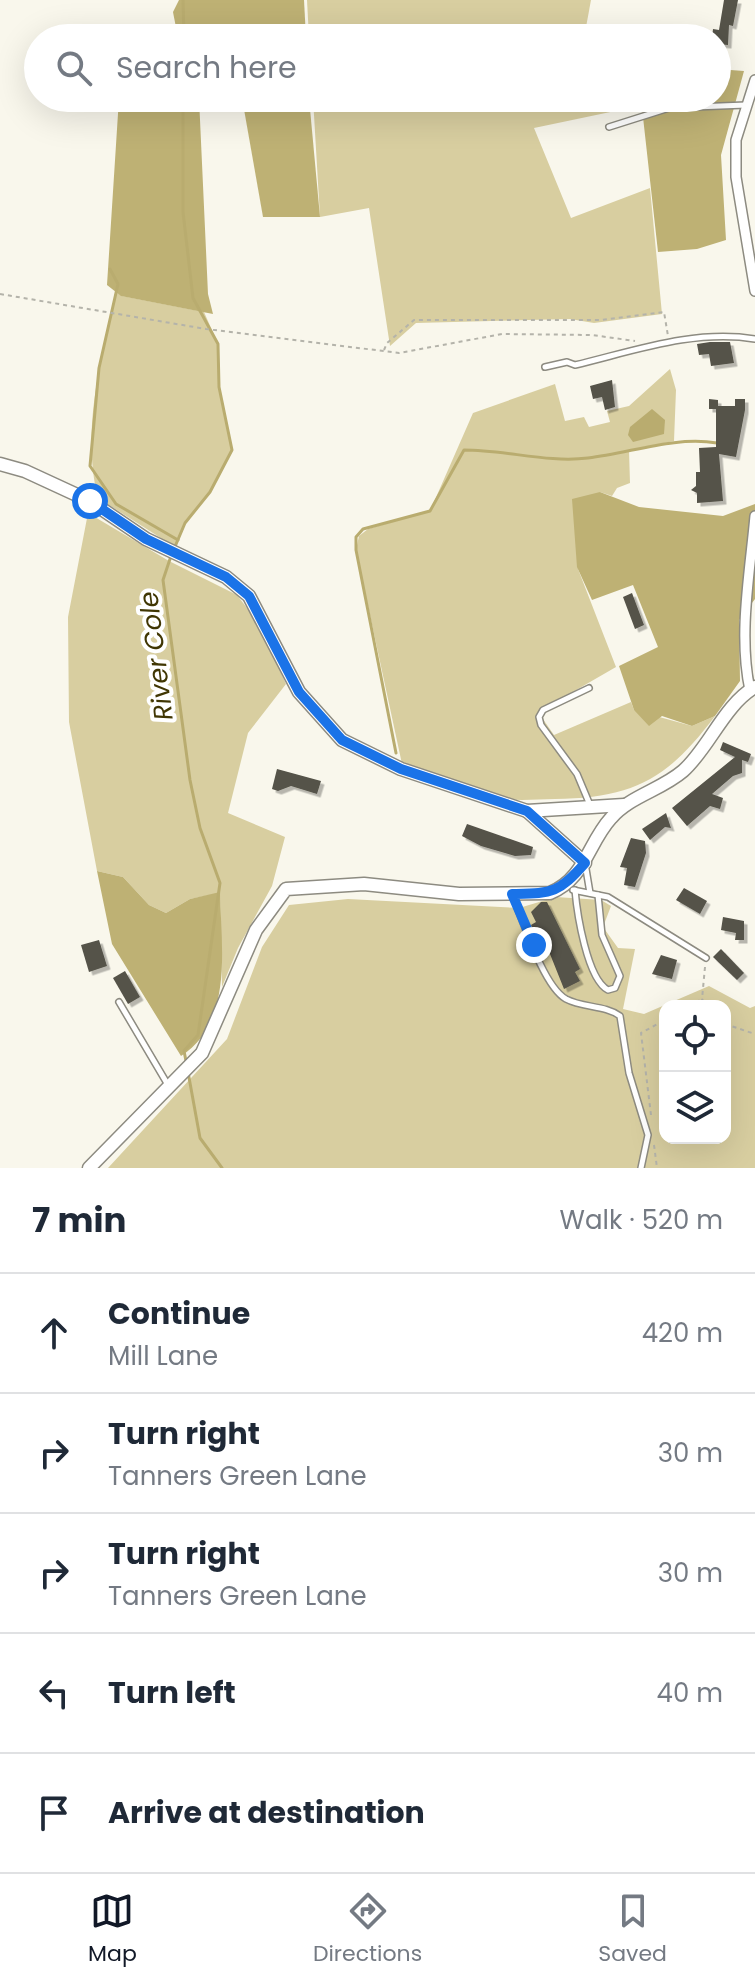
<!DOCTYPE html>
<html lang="en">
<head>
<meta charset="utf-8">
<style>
	body { margin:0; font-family:Poppins,sans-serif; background:#f2f2f3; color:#1f2937 }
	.controls { position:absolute; right:24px; bottom:24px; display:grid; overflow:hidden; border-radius:16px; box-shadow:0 8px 32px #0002 }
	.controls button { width:72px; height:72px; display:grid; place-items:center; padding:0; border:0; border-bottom:2px solid #e0e1e3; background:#fff; color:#1f2937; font:40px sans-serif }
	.stop { position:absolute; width:24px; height:24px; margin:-18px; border:6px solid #1a73e8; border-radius:50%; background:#fff }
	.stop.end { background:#1a73e8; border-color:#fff; box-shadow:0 2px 8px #0008 }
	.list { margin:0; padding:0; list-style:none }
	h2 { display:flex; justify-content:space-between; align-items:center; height:104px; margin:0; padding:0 32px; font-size:34px }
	h2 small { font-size:26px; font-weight:400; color:#747a83 }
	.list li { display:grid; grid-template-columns:52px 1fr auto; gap:24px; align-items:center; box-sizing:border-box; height:120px; padding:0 32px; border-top:2px solid #e0e1e3 }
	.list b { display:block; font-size:30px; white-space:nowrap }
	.list p { margin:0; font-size:26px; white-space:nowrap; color:#747a83 }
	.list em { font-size:26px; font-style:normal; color:#747a83 }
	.icon { flex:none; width:44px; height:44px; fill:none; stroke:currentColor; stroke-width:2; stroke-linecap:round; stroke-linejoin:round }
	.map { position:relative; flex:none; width:755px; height:1168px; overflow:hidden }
	.search { position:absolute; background:#fff; box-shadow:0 8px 32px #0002; left:24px; right:24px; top:24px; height:88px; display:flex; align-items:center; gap:20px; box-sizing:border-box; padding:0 28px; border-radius:44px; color:#747a83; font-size:30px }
	.sheet { height:704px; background:#fff }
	nav { display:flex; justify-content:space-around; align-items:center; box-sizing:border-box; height:112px; border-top:2px solid #e0e1e3; background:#fff; font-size:22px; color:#747a83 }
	nav a { display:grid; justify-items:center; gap:4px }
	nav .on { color:#111827 }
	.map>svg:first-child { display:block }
	.green { fill:#d8cea0; fill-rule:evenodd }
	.forest { fill:#beb174 }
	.water { fill:#b9ac6f }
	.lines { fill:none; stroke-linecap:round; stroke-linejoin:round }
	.stream { stroke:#b9ac6f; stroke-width:3 }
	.building { fill:#545248; filter:url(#shadow) }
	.service-casing { stroke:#8d8b81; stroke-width:8 }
	.minor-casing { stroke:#8d8b81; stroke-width:12 }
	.tertiary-casing { stroke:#8d8b81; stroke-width:15 }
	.path { stroke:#b4b3aa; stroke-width:2; stroke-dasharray:4 4; stroke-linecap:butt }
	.service { stroke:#fff; stroke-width:5 }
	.minor { stroke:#fff; stroke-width:9 }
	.tertiary { stroke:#fff; stroke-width:12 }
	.route { stroke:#1a73e8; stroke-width:10 }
	.labels { text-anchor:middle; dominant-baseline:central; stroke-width:8; stroke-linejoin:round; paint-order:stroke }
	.water-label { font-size:26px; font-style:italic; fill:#403603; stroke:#fff }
</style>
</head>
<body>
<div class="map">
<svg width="755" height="1168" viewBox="0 0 755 1168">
	<defs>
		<filter id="shadow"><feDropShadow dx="3.5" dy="3.5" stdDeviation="0" flood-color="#0004"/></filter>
	</defs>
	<rect width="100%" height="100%" fill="#f9f7ec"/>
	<!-- green -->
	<g class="green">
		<path d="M307,0H591L584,38H309Z"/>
		<path d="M313,98H663V101L534,128L571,218L650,188L662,314L594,323L570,319L416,323L390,346L369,208L320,217Z"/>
		<path d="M116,292L122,296L204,312L218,344L219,387L232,450L210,492L185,523L175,547L98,498C81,432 101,358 116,292Z"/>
		<path d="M670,369L676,390L674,441L629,450L630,483L617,488L612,496L600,492L578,569L616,667L538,712L554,735L631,702L634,710L692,726L715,716C668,779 634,798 555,799C539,799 522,801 506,799C481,796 430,772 402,764L356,550L359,536L368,529L430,511L473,413L555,384L565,421L584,417L589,427L610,422L607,411L629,406Z"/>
		<path d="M88,513L169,561L237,595L260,625L286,684L248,733L228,813L285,837L272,886L238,948L222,987L220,893L190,899L166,913L149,905L123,877L97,871L69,722L68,617Z"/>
		<path d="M556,897L601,900L611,906L603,927L618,948L635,949L623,1009L644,1014L709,986L750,1008L755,1006V1168H108L227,1039L262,947L289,905L348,899L519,908ZM665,1006H725V1138H665Z"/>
	</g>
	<!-- forest -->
	<g class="forest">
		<path d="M179,0H304L306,38H178L173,12Z"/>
		<path d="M717,69L744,71L721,155L726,240L697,249L658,252L642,108L663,102V98H717Z"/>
		<path d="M119,98H199L208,294L213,314L121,296L107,285Z"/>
		<path d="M242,98H309L320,217H263Z"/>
		<path d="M600,492L639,507L723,516L755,504V599L739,620L740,681L715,716L692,726L662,716L649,726L634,710L619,666L658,647L633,585L592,600L577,567L572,499Z"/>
		<path d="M97,871L123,877L149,905L166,913L190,899L220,892C221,947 234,1022 181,1056L112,944Z"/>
	</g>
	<!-- water -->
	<path class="water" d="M652,409L665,420L664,434L633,442L628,435L630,427Z"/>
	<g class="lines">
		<!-- stream -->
		<g class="stream">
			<path d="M183,0L184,38"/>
			<path d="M110,269L118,284L99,368L90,466L116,504L178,540"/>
			<path d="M174,549L185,523L210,492L232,450L219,387L218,344L193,298L183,212V98"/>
			<path d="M171,556L163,580L190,780L200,828L220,883L198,1035L184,1051L186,1061"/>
			<path d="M396,753L356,550V537L363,529L430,511L464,450C506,450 548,463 588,458C631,453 674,436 717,443"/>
			<path d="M188,1072L200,1138L222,1168"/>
		</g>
	</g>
	<!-- building -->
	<g class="building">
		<path d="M724,0H738L733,26L729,25L728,45L717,44V38H712L713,29L719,30Z"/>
		<path d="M710,342H730L734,363L711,366L709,354L699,355L697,344Z"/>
		<path d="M612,380L615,407L605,410L602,397L593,399L590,386Z"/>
		<path d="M709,399L718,400V406H735V399H745V410L736,457L719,454L723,501L697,503V493L691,490L696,486V472H700L699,448L716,447V409H709Z"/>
		<path d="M632,593L644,625L635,629L623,597Z"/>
		<path d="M723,742L751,754L748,762L742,760V773L733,776L712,794L723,798L720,809L710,806L687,826L672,808L735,757L720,750Z"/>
		<path d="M277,769L321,781L317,794L291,786L278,791L272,789Z"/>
		<path d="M666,813L671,828L665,827L650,840L642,829Z"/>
		<path d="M467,824L533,847L531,855L515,856L481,846L462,836Z"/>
		<path d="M631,838L645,841L646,853L635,887L624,885L627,868L620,867Z"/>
		<path d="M684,888L707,901L700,914L676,900Z"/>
		<path d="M541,902H547L580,969L575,972L580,981L564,989L546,944L542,946L531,925L536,922L531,912Z"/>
		<path d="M723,917L744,921V940H735L736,933L721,930Z"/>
		<path d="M99,940L107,966L89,972L81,945Z"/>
		<path d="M721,949L744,973L737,980L713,957Z"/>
		<path d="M661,955L677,960L672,979L652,974Z"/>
		<path d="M125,971L140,997L128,1004L113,978Z"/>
	</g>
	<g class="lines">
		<defs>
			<g id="service">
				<path d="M609,127L669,108L746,105"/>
				<path d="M545,367L567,362L575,365C634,351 694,329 755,339"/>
				<path d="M589,688L543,710L539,717L541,725L577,774L590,805"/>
				<path d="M585,863L590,893"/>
				<path d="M573,890L608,897L706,958"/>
				<path d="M575,890C577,913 587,979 608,990L615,988L620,976L602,935L598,895"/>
				<path d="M512,894C523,920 543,986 566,999C583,1008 605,1005 620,1016L629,1073L648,1135L641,1168"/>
				<path d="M119,1002L168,1085"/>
			</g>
			<g id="minor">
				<path d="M755,80L736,140V177L755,291"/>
				<path d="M750,690C738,635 750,572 755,516"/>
			</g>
			<g id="tertiary">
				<path d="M0,464L25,471L90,501L146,539L226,577L249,596L299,692L342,740L401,769L527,811L624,805"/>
				<path d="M527,811L585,863"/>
				<path d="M89,1168L202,1053L256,930L286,889L364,884L459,894L550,893C585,879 588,843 611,818C630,796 661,790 683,771C709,748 724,705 755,687"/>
			</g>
		</defs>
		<!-- service casing -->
		<use href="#service" class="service-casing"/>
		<!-- minor casing -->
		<use href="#minor" class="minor-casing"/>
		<!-- tertiary casing -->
		<use href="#tertiary" class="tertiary-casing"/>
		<!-- path -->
		<g class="path">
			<path d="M0,294L206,329L399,353L502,334L592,335L635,341"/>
			<path d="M384,350L387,343L414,320H600L664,312L668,336"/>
			<path d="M705,967L702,999L706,1006"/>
			<path d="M689,1006L702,999"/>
			<path d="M725,1024L755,1034"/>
			<path d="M651,1115L641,1033L665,1020"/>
			<path d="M654,1145L657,1168"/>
		</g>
		<!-- service -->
		<use href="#service" class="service"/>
		<!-- minor -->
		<use href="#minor" class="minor"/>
		<!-- tertiary -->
		<use href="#tertiary" class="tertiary"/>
	</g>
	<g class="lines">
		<!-- route -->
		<path class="route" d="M90,501L146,539L226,577L249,596L299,692L342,740L401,769L527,811L585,863C558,894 552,893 512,894L534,945"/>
	</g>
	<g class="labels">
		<!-- water labels -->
		<g class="water-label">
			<text transform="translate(156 656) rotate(-97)">River Cole</text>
		</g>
	</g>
</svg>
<div class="controls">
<button><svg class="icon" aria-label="locate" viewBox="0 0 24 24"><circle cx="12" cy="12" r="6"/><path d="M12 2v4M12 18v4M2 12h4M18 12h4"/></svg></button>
<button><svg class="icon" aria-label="layers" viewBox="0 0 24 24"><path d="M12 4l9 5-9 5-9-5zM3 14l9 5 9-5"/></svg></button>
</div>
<div class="stop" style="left:90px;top:501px"></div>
<div class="stop end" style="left:534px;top:945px"></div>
<div class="search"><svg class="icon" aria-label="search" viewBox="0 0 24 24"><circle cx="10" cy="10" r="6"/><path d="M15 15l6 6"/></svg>Search here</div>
</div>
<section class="sheet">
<h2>7 min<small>Walk · 520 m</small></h2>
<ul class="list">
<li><svg class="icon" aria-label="ahead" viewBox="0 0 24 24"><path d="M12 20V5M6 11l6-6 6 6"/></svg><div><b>Continue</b><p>Mill Lane</p></div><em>420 m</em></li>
<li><svg class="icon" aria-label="right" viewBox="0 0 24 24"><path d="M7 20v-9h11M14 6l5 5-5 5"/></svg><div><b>Turn right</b><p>Tanners Green Lane</p></div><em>30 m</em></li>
<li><svg class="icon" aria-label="right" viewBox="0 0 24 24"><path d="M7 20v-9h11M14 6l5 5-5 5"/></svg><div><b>Turn right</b><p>Tanners Green Lane</p></div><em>30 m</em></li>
<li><svg class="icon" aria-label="left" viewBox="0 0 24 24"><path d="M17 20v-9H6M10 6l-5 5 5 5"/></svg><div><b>Turn left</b></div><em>40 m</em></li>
<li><svg class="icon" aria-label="arrive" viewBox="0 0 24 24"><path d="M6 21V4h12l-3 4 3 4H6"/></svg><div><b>Arrive at destination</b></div></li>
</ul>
</section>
<nav>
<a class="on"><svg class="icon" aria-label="map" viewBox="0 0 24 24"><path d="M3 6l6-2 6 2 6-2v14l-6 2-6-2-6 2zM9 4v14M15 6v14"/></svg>Map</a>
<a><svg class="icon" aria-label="directions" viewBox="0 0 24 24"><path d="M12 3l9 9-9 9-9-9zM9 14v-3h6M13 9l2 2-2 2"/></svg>Directions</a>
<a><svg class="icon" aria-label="saved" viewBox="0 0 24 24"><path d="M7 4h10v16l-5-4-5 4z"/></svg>Saved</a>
</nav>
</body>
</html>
